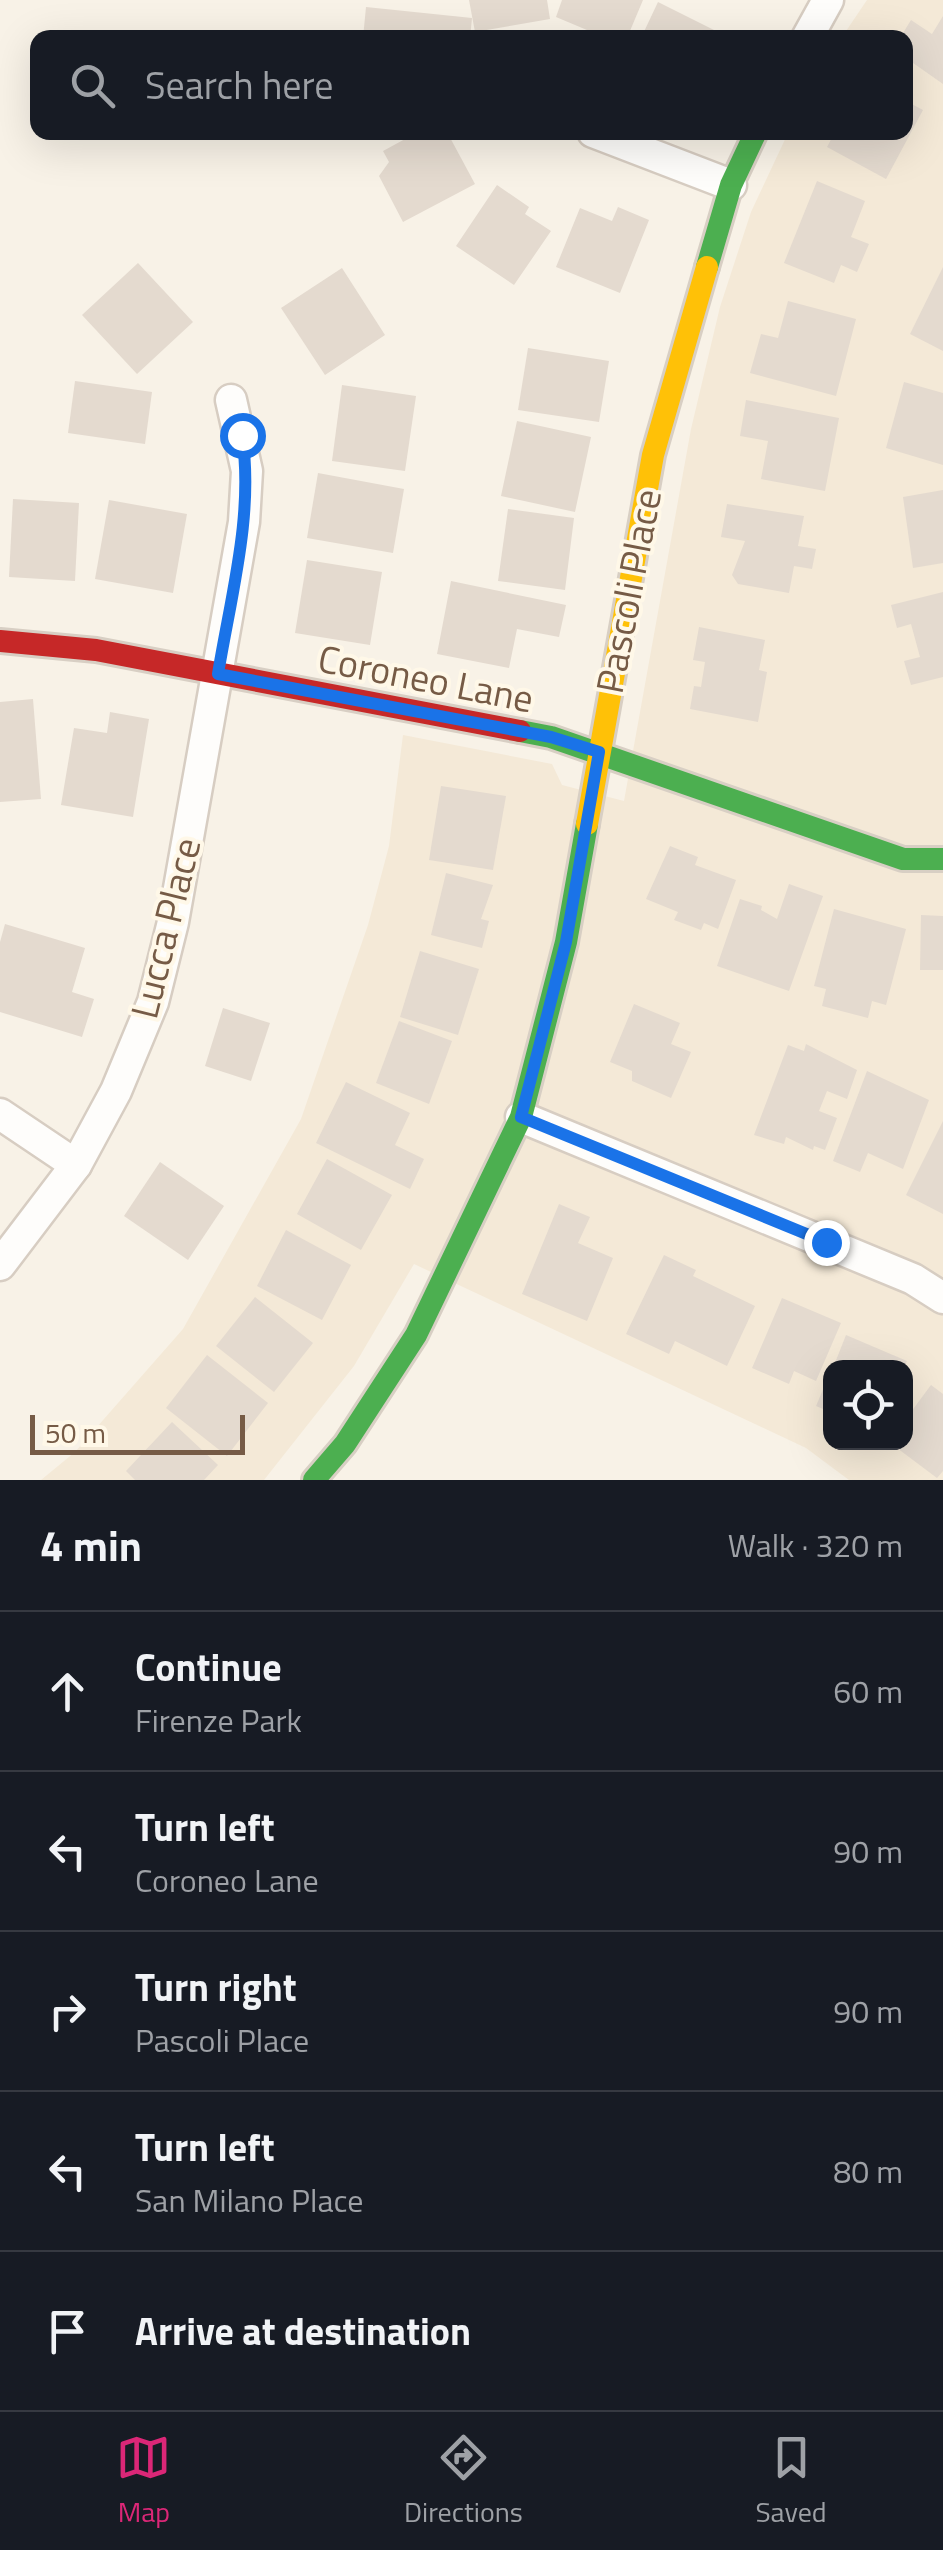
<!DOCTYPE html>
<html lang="en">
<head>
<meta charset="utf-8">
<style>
	body { margin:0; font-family:"Titillium Web",sans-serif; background:#20242c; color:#f1f3f6 }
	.controls { position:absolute; right:30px; bottom:30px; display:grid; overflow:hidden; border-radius:20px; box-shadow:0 10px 40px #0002 }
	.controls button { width:90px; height:90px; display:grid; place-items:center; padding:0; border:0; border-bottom:2px solid #363941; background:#171b24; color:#f1f3f6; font:50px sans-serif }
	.scale { position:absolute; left:30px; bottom:25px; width:215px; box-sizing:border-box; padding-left:10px; border:5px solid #765b46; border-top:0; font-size:28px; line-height:35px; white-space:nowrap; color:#765b46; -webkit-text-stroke:8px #fff8e8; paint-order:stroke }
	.stop { position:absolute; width:30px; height:30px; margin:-22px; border:8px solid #1a73e8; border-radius:50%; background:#fff }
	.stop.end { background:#1a73e8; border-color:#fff; box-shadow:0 2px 10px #0008 }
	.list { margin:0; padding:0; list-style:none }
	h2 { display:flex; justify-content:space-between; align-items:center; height:130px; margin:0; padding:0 40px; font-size:42px }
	h2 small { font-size:32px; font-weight:400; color:#9ea1a6 }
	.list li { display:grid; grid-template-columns:65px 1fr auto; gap:30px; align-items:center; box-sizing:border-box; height:160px; padding:0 40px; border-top:2px solid #363941 }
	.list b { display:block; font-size:38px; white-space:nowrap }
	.list p { margin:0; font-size:32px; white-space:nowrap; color:#9ea1a6 }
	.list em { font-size:32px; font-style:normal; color:#9ea1a6 }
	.icon { flex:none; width:55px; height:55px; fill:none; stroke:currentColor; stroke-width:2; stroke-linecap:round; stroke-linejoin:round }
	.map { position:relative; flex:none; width:943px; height:1480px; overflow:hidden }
	.search { position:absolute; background:#171b24; box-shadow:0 10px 40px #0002; left:30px; right:30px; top:30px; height:110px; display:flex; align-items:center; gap:25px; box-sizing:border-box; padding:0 35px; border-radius:20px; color:#9ea1a6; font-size:38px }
	.sheet { height:930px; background:#171b24 }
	nav { display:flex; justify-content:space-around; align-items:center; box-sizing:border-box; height:140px; border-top:2px solid #363941; background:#171b24; font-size:28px; color:#9ea1a6 }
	nav a { display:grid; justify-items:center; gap:5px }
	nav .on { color:#db2777 }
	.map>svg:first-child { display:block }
	.residential { fill:#f4e9d7; fill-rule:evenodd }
	.building { fill:#e4dacf }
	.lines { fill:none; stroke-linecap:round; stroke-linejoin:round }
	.street-casing { stroke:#d7cdc2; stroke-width:35 }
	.fast-casing { stroke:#d8cfc4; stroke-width:28 }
	.slow-casing { stroke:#d8cfc4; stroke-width:28 }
	.jam-casing { stroke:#d8cfc4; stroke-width:28 }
	.street { stroke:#fefdfb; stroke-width:30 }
	.fast { stroke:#4caf50; stroke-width:22 }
	.slow { stroke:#ffc107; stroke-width:22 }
	.jam { stroke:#c62828; stroke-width:22 }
	.route { stroke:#1a73e8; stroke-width:12 }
	.labels { text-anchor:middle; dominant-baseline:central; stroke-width:8; stroke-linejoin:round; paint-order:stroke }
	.street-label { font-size:38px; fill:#765b46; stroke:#fff8e8 }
</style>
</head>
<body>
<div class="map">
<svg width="943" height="1480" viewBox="0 0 943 1480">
	<rect width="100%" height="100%" fill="#f8f2e7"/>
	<!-- residential -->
	<path class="residential" d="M867,0H943V1480H849L806,1448L414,1264L354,1366L264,1480H41L75,1452L183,1329L301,1119L368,925L389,846L403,735L552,764L562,785L624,801L691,429L720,307L751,212L788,133L906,132V38L842,37ZM830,1368H906V1442H830Z"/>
	<!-- building -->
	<g class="building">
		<path d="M469,0H547L550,19L475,32Z"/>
		<path d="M562,0H643L627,38H606L556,17Z"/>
		<path d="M658,2L730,38H641Z"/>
		<path d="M366,7L472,18L470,38H363Z"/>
		<path d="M943,16V84L906,58V38H900L911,20L932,34Z"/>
		<path d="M906,101L923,110L886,179L827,147L835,132H906Z"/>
		<path d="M418,132H447L475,184L403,222L379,176L389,162L383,151Z"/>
		<path d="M817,181L865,201L851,237L869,244L857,272L841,265L834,283L784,263Z"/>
		<path d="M497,185L529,207L525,214L551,231L514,285L456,246Z"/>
		<path d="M618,207L649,220L620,293L556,267L580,208L612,221Z"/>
		<path d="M138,263L193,322L137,374L82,315Z"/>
		<path d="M943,267V351L910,334Z"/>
		<path d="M342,268L385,335L325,375L281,308Z"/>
		<path d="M788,301L856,319L836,396L750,373L761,334L778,338Z"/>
		<path d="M528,348L609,361L599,422L518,410Z"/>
		<path d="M75,381L152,392L145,444L68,433Z"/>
		<path d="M904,382L943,393V465L886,448Z"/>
		<path d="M342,385L416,396L405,471L332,461Z"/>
		<path d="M746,400L839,418L825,491L761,479L768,441L740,436Z"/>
		<path d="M517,421L591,437L575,512L501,496Z"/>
		<path d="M318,473L404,489L393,553L307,538Z"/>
		<path d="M943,490V563L913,568L903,497Z"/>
		<path d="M13,499L79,503L75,581L9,577Z"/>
		<path d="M109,500L187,514L173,593L95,579Z"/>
		<path d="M727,504L804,516L798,546L816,549L812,569L794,566L789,593L738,584L732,575L745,541L721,537Z"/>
		<path d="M508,509L574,518L565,590L498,581Z"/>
		<path d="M307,560L382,572L370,645L295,633Z"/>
		<path d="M451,581L566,605L559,637L517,629L509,668L437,654Z"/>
		<path d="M943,592V677L911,685L904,661L920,657L911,624L897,628L891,605Z"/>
		<path d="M699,627L765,640L759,670L767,672L758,722L690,709L694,686L701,687L705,662L693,660Z"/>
		<path d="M33,699L41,799L0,802V702Z"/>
		<path d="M110,712L149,719L133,817L61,805L74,728L107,733Z"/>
		<path d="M441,786L506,796L493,870L429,860Z"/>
		<path d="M670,846L698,857L695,865L736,880L718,929L704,923L701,930L674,920L678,912L646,899Z"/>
		<path d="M446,873L493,885L481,919L489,921L482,948L431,935Z"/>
		<path d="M789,884L823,896L789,991L717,966L740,899L762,906L761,910L777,919Z"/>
		<path d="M834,909L906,929L886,1005L872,1001L868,1018L822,1006L826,989L814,986Z"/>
		<path d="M921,915L943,916V970H920Z"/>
		<path d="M5,924L85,948L72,992L94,999L82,1037L0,1012V942Z"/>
		<path d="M420,951L479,969L458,1035L400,1017Z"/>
		<path d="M634,1004L680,1023L671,1044L691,1052L671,1098L632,1081V1071L610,1062Z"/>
		<path d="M223,1008L270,1023L251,1081L205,1066Z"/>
		<path d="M399,1021L452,1041L429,1104L376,1083Z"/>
		<path d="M806,1044L857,1070L847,1099L827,1091L819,1111L837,1118L825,1150L814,1146L813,1150L786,1137L784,1144L754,1135L788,1045L804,1051Z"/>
		<path d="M867,1071L929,1100L903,1169L868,1153L860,1172L833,1161Z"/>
		<path d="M346,1082L410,1113L395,1145L424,1159L410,1189L316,1143Z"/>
		<path d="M943,1121V1214L906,1195Z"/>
		<path d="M327,1159L392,1195L361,1250L297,1214Z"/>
		<path d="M160,1162L224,1206L188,1260L124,1216Z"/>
		<path d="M559,1204L590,1217L578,1243L613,1258L587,1321L522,1294Z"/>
		<path d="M286,1230L351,1265L322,1320L257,1286Z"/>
		<path d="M664,1255L696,1270L693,1276L755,1306L727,1366L675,1341L669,1354L626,1334Z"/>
		<path d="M255,1297L313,1343L274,1392L216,1346Z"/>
		<path d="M782,1298L841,1323L816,1381L794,1371L789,1384L752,1368Z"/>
		<path d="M846,1335L907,1361L904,1368H833Z"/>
		<path d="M207,1355L268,1403L227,1456L166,1408Z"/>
		<path d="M830,1373V1412L816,1406Z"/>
		<path d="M931,1385L943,1394V1471L937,1478L889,1442H906V1409L911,1412Z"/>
		<path d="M172,1422L218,1465L204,1480H135L126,1471Z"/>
	</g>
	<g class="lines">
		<defs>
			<g id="street">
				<path d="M807,38L828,0"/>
				<path d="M593,132L731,185"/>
				<path d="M0,1114L76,1165"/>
				<path d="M521,1117L913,1279L943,1298"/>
				<path d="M0,1265L76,1165L116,1091L153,1002L173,922L244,522L247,471L231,400"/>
			</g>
			<g id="fast">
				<path d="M707,267L731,185L756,132"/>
				<path d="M520,731L551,737L903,859H943"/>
				<path d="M314,1480L345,1444L416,1335L521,1117L566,942L587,824"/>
			</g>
			<path id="slow" d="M587,824L653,455L707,267"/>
			<path id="jam" d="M0,641L96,650L520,731"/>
		</defs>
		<!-- street casing -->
		<use href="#street" class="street-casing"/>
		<!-- fast casing -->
		<use href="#fast" class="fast-casing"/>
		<!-- slow casing -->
		<use href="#slow" class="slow-casing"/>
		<!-- jam casing -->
		<use href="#jam" class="jam-casing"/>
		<!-- street -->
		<use href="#street" class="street"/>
		<!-- fast -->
		<use href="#fast" class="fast"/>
		<!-- slow -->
		<use href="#slow" class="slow"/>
		<!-- jam -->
		<use href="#jam" class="jam"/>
	</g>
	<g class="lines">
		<!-- route -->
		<path class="route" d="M242,435C254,514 231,595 218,674L551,737L599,752L566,942L521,1117L826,1242"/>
	</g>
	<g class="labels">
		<!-- street labels -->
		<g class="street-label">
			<text transform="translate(628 591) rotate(-79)">Pascoli Place</text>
			<text transform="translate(426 678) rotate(11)">Coroneo Lane</text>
			<text transform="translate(165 928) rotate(-76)">Lucca Place</text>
		</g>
	</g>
</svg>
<div class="controls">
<button><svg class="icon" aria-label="locate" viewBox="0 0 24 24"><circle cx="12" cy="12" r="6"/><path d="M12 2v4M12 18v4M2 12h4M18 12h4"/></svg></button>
</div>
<div class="scale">50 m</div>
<div class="stop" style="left:242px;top:435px"></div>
<div class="stop end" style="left:826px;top:1242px"></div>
<div class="search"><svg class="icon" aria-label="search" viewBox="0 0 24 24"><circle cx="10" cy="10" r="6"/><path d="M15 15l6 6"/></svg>Search here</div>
</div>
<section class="sheet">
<h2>4 min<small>Walk · 320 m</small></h2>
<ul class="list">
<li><svg class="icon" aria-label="ahead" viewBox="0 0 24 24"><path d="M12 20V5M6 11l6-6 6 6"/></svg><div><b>Continue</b><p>Firenze Park</p></div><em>60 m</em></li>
<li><svg class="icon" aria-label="left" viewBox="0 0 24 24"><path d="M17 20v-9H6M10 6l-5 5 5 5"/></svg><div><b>Turn left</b><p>Coroneo Lane</p></div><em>90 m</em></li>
<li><svg class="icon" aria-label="right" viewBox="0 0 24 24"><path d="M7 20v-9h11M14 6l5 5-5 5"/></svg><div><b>Turn right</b><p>Pascoli Place</p></div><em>90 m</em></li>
<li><svg class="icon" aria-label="left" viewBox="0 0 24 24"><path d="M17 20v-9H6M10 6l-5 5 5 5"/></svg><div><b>Turn left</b><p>San Milano Place</p></div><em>80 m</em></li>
<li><svg class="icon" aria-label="arrive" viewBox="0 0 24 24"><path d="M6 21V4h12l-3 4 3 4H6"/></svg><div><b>Arrive at destination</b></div></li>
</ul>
</section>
<nav>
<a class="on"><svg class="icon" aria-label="map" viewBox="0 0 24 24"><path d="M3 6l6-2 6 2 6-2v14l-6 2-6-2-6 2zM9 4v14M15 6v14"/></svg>Map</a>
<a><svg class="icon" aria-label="directions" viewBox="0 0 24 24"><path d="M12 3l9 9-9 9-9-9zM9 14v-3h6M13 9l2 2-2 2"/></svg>Directions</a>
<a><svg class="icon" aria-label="saved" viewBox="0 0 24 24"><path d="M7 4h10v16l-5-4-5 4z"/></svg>Saved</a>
</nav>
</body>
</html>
